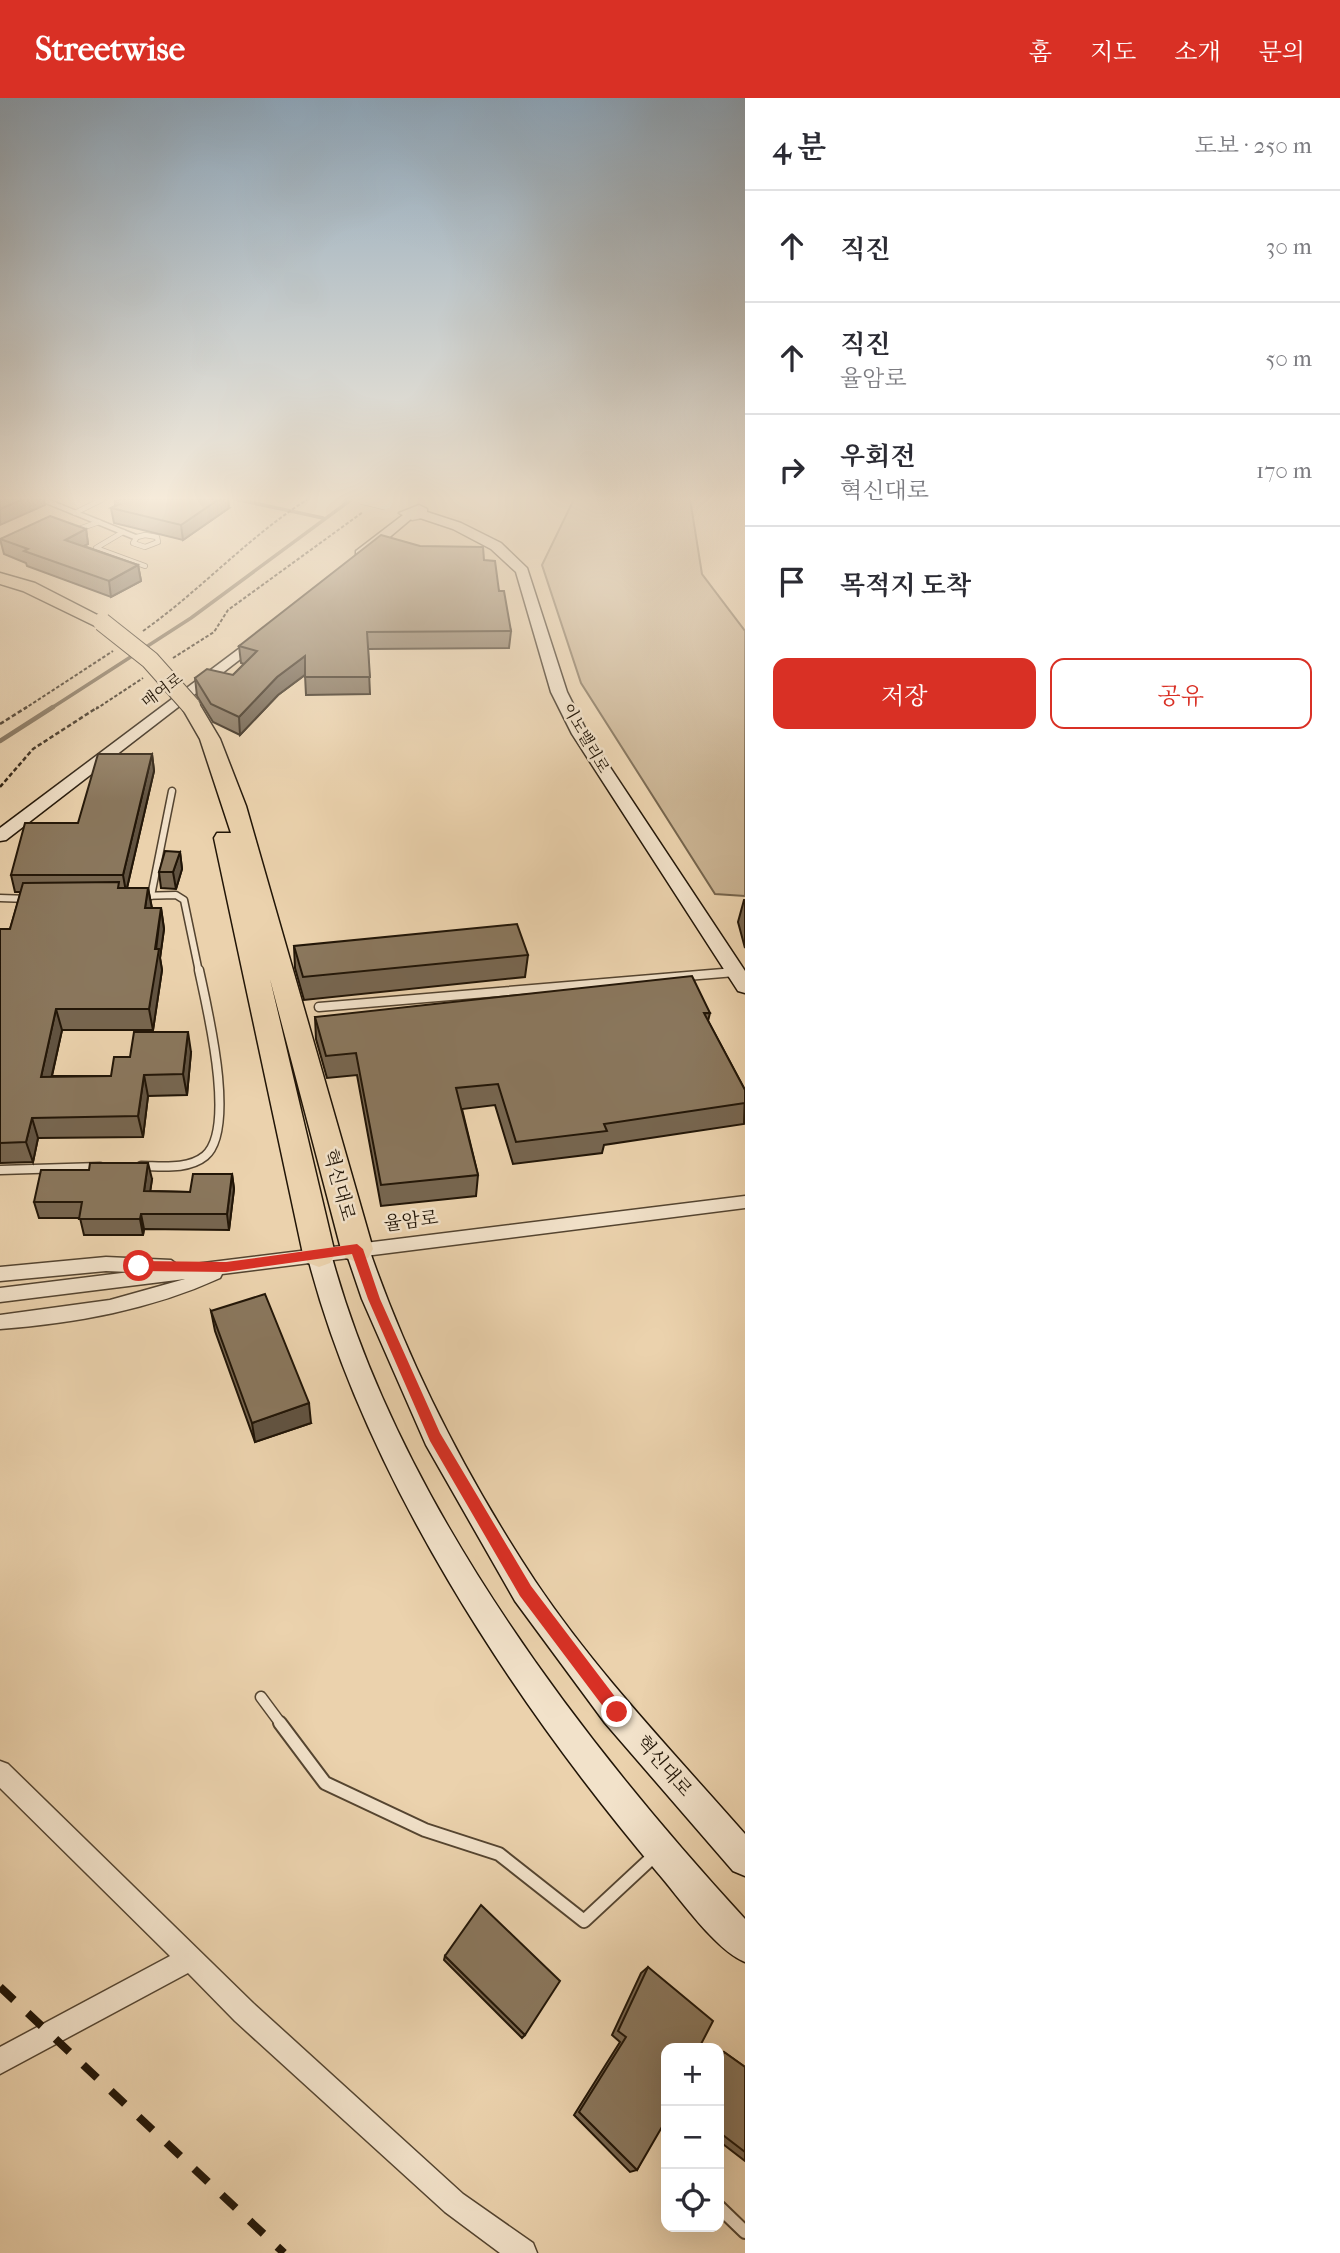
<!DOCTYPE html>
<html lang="ko">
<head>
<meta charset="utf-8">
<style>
	body { margin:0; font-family:"IM FELL French Canon","Noto Serif KR",serif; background:#f7f7f7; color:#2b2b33 }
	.controls { position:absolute; right:21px; bottom:21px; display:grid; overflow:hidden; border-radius:14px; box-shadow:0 7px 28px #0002 }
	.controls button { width:63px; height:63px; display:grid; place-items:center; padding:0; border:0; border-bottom:2px solid #e1e1e2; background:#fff; color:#2b2b33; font:35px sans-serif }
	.stop { position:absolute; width:21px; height:21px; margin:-16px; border:5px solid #d93025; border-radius:50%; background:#fff }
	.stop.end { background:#d93025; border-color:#fff; box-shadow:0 2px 7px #0008 }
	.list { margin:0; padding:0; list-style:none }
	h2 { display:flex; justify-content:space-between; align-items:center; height:91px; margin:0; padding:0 28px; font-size:30px }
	h2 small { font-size:23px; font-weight:400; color:#7c7c81 }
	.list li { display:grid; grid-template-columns:46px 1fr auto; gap:21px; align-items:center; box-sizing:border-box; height:112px; padding:0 28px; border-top:2px solid #e1e1e2 }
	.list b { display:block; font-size:26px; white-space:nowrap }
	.list p { margin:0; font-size:23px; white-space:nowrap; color:#7c7c81 }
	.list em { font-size:23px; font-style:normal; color:#7c7c81 }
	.actions { display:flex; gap:14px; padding:21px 28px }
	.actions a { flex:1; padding:16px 0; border:2px solid #d93025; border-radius:14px; text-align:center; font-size:24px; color:#d93025 }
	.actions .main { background:#d93025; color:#fff }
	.icon { flex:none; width:38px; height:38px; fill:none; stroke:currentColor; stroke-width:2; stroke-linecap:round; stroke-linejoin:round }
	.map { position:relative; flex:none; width:745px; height:2155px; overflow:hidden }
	header { display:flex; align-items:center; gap:42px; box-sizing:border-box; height:98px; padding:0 35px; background:#d93025; color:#fff }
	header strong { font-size:33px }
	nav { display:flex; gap:38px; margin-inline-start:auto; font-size:24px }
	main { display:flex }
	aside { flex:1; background:#fff }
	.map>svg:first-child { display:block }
	.green { fill:#c9b291; stroke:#75644c; stroke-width:2 }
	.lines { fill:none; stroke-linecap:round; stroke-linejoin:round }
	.stream-far1 { stroke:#716049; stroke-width:3.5 }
	.stream { stroke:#716049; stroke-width:4.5 }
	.lane-far4-casing { stroke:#544430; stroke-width:6 }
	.lane-far3-casing { stroke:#544430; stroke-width:9 }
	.lane-far2-casing { stroke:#544430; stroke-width:11 }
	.lane-far1-casing { stroke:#544430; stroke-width:13 }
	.lane-casing { stroke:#544430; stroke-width:16 }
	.street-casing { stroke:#544430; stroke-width:3 }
	.secondary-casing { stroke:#211507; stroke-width:3 }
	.highway-casing { stroke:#211507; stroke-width:3 }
	.path-far1 { stroke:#211507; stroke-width:2; stroke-dasharray:3.5 2; stroke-linecap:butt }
	.path { stroke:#211507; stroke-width:2.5; stroke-dasharray:4.5 2.5; stroke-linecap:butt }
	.lane-far4 { stroke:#f2e2ca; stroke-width:4.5 }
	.lane-far3 { stroke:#f2e2ca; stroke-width:6 }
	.lane-far2 { stroke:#f2e2ca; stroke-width:8 }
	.lane-far1 { stroke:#f2e2ca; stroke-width:10 }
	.lane { stroke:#f2e2ca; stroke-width:12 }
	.street { fill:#f2e2ca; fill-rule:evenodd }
	.secondary { fill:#f2e2ca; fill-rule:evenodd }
	.highway { fill:#ebd2ad; fill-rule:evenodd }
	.rail { stroke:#211507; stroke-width:8; stroke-dasharray:19 19; stroke-linecap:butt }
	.street-bridge-casing { stroke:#544430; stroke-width:11; stroke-linecap:butt }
	.highway-bridge-casing { stroke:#211507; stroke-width:20; stroke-linecap:butt }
	.street-bridge { stroke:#f2e2ca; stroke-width:10 }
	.highway-bridge { stroke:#ebd2ad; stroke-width:18 }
	.wall { fill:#776650; stroke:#211507; stroke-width:2 }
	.shaded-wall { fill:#615341; stroke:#211507; stroke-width:2 }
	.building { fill:#8a775d; stroke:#211507; stroke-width:2 }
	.route { fill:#d93025 }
	.labels { text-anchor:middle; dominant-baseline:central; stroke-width:5; stroke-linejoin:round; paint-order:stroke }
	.far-street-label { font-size:16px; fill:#211507; stroke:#f2e2ca }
	.street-label { font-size:19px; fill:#211507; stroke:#f2e2ca }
</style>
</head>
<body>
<header>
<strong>Streetwise</strong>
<nav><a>홈</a><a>지도</a><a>소개</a><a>문의</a></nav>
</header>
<main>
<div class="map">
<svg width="745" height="2155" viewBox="0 0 745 2155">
	<rect width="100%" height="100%" fill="#ebd2ad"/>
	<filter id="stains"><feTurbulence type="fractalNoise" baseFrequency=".00286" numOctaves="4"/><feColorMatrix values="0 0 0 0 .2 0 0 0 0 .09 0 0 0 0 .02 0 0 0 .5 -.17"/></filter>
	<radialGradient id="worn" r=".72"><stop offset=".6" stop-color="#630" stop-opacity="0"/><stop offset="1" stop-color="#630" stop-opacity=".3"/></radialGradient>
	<!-- green -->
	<path class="green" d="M574,401H690L702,476L745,533V798L715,796L581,585L542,467Z"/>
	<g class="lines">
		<!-- stream-far1 -->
		<g class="stream-far1">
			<path d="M235,401L323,420"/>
			<path d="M50,611L191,520L352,401"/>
		</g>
		<!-- stream -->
		<path class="stream" d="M0,643L53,609"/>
		<defs>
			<g id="lane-far4">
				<path d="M75,415L103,401"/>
				<path d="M76,432L99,424"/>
				<path d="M123,434L96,450L145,468"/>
				<path d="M145,437L157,439L158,444L145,449L133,445L137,439Z"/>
			</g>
			<g id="lane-far3">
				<path d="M139,798L176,797L184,802L199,874"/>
				<path d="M151,798L172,693"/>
				<path d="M0,800L29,801"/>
			</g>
			<g id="lane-far2">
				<path d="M319,909L735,874"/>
				<path d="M141,1068C161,1068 188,1072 205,1058C237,1031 207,910 199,872"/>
				<path d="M0,1072L100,1069"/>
			</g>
			<path id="lane-far1" d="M261,1599L281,1626"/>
			<g id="lane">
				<path d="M280,1625L325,1685L425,1732L499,1756L584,1823L655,1757"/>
				<path d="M719,2109L745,2134"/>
			</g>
			<g id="street">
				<path d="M36,401H47L141,439L134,441Z"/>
				<path d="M419,407L427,411V419L412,422L399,415Z"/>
				<path d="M745,1098V1110L222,1176L220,1180C150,1212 76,1225 0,1231V1217L110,1202L185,1181L0,1204V1190L130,1174L106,1173L0,1183V1169L106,1159L171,1162L179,1168Z"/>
				<path d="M0,1663L8,1666L253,1905L463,2096L533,2145L537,2155H500L445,2114L235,1923L188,1875L0,1976V1949L170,1858L0,1690Z"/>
			</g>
			<g id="secondary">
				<path d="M424,413L461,425L501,445L527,470L567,594L588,636L745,873V895L738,893L572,636L551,594L516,474L491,451L453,431L420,420L418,417Z"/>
				<path d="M407,414L413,418L411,421L366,459H356V453Z"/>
				<path d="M264,532L269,533V539L6,742L0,743V730Z"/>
				<path d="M357,1141L365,1144L369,1151C409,1267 467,1380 535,1483C596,1574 673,1654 745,1736V1778L733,1773L605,1625L515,1503L426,1347L362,1201L345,1151L349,1144Z"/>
				<path d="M319,1146L327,1149L331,1156C397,1400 576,1637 745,1821V1864C715,1852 679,1799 657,1774C512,1602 363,1376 307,1156L311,1149Z"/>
			</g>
			<g id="highway">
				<path d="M0,475L35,485L111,524L109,528H95L23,493L0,486Z"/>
				<path d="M191,602L198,604L220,641L246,708L373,1151L368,1160L357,1164L346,1160L341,1151L270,881L335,1156L330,1165L319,1169L308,1165L303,1156L214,740L217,735H231L200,641L181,608Z"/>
			</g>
		</defs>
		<!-- lane-far4 casing -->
		<use href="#lane-far4" class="lane-far4-casing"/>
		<!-- lane-far3 casing -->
		<use href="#lane-far3" class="lane-far3-casing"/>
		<!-- lane-far2 casing -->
		<use href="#lane-far2" class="lane-far2-casing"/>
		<!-- lane-far1 casing -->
		<use href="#lane-far1" class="lane-far1-casing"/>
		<!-- lane casing -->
		<use href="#lane" class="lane-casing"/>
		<!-- street casing -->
		<use href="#street" class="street-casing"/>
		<!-- secondary casing -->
		<use href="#secondary" class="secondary-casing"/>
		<!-- highway casing -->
		<use href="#highway" class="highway-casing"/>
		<!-- path-far1 -->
		<g class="path-far1">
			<path d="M143,533C201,492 248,439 308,401"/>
			<path d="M173,560L214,534L228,512L363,414"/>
			<path d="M24,611L113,553"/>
			<path d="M96,611L143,580"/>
		</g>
		<!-- path -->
		<g class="path">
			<path d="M0,626L27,609"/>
			<path d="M0,689L33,651L98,609"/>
		</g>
		<!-- lane-far4 -->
		<use href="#lane-far4" class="lane-far4"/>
		<!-- lane-far3 -->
		<use href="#lane-far3" class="lane-far3"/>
		<!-- lane-far2 -->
		<use href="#lane-far2" class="lane-far2"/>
		<!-- lane-far1 -->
		<use href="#lane-far1" class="lane-far1"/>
		<!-- lane -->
		<use href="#lane" class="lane"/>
		<!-- street -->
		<use href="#street" class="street"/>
		<!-- secondary -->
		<use href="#secondary" class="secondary"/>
		<!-- highway -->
		<use href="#highway" class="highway"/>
		<!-- rail -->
		<path class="rail" d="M0,1889L284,2155"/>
		<defs>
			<path id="street-bridge" d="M361,401L386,407"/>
			<path id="highway-bridge" d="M102,524L150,562L191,608"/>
		</defs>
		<!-- street-bridge casing -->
		<use href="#street-bridge" class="street-bridge-casing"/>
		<!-- highway-bridge casing -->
		<use href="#highway-bridge" class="highway-bridge-casing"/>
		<!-- street-bridge -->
		<use href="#street-bridge" class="street-bridge"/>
		<!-- highway-bridge -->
		<use href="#highway-bridge" class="highway-bridge"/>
	</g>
	<!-- wall -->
	<g class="wall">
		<path d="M115,403L229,410L183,442L114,425L111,410L115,408Z"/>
		<path d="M86,431L88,446L84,448L138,467L141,483L111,499L27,468L26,465L4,456L0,441Z"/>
		<path d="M484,462L499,493L511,533L509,550L368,551L370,596L306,597L305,577L278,597L240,637L213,624L197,598L195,580L233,577L244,566L241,565L239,548Z"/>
		<path d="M152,656L154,673L127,790H148L152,810H161L164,831L160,860L162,872L153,932H62L52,978H111L130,959L191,954L187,997L148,998L143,1039L38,1040L33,1064L0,1065V831H10L21,794H15L11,777L78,725Z"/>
		<path d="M180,754L182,771L176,791L161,790L159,774Z"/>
		<path d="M744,802H745V850L738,824Z"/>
		<path d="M294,848L528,857L525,879L304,902L295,870Z"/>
		<path d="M710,915L708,923L745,992L744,1026L604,1047L602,1055L513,1066L495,1007L462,1011L478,1077L476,1098L381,1108L357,977L327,980L316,941L315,919Z"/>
		<path d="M232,1076L234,1091L229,1132L144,1131L143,1137H84L80,1120H39L34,1104L152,1081L150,1093L190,1094Z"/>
		<path d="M211,1213L311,1325L255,1344L215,1233Z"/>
		<path d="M445,1858L525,1937L522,1940L444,1862Z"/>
		<path d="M648,1869L699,1950L637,2072L630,2074L574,2017L620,1944L612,1937L641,1875Z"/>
		<path d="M724,1954L745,1969V2063L719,2043V1956Z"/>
	</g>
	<!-- shaded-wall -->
	<g class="shaded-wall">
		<path d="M23,401H44L45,407L0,427V411Z"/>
		<path d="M219,401H228L229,410L183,442L181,427Z"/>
		<path d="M86,431L88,446L67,457L65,442Z"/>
		<path d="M138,467L141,483L111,499L109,483Z"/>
		<path d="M305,558L306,576L278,597L240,637L239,619L277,579Z"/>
		<path d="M152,656L154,673L126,794L123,777Z"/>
		<path d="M180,754L182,771L176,791L173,774Z"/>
		<path d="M148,790L152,811L145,810Z"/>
		<path d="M161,810L164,831L160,860L162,872L153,932L149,911Z"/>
		<path d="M56,911L62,932L47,999L41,979Z"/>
		<path d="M188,934L191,954L187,997L183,976Z"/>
		<path d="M144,977L148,998L143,1039L138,1018Z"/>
		<path d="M32,1020L38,1040L33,1064L26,1044Z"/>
		<path d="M148,1065L152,1081L148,1109L144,1093Z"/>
		<path d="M232,1076L234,1091L229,1132L227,1116Z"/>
		<path d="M141,1116L144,1131L143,1137L140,1121Z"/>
		<path d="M309,1305L311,1325L255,1344L252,1325Z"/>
	</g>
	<!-- building -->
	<g class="building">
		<path d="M0,401H23L0,411Z"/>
		<path d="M121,401H219L181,427L111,410L120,406L115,403Z"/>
		<path d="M50,418L86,431L65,442L138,467L109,483L24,453L28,451L0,441Z"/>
		<path d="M381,437L420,448L483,449L484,462L495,463L499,493H504L511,533L367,534L370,579H305V558L277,579L239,619L211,606L195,580L207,571L233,577L257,553L239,548Z"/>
		<path d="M98,656H152L123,777H11L25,725H78Z"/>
		<path d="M165,753L180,754L173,774H159Z"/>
		<path d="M119,784L118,790H148L145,810H161L155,851H159L149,911H56L41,979L111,978L114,959H130L134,934H188L183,976L144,977L138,1018L32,1020L26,1044L0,1045V831H10L23,785Z"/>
		<path d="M517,826L528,857L303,879L294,848Z"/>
		<path d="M692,878L710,915H704L745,992V1005L604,1026L607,1033L516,1044L498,986L456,990L478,1077L381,1087L356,955L326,958L315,919Z"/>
		<path d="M90,1065H148L144,1093L190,1094L193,1076H232L227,1116H141L140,1121H79L82,1104H34L41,1072H89Z"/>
		<path d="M265,1196L309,1305L252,1325L211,1213Z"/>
		<path d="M481,1807L560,1883L525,1937L445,1858Z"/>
		<path d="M648,1869L713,1923L699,1950H666V2022L637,2072L579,2014L626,1939L618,1933Z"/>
		<path d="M724,1954L745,1969V2054L719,2034V1966Z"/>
	</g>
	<!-- sky -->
	<linearGradient id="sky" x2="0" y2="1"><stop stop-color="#8da6ba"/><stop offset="0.57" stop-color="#f6ebda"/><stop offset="1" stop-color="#f6ebda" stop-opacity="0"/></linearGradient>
	<rect width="745" height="703" fill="url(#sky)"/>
	<!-- route -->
	<path class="route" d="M357,1146L363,1151L380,1201L440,1335L531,1488L622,1608V1619H611L520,1498L430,1343L368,1201L352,1156L226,1174L139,1173L133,1168L139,1163L226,1164Z"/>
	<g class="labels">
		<!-- far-street labels -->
		<g class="far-street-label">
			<text transform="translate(162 592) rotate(-37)">매여로</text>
			<text transform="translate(586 640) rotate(60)">이노밸리로</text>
		</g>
		<!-- street labels -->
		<g class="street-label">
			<text transform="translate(339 1087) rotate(75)">혁신대로</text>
			<text transform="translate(411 1123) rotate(-7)">율암로</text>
			<text transform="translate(664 1668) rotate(49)">혁신대로</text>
		</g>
	</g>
	<rect width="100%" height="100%" filter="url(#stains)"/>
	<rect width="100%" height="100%" fill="url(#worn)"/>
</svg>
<div class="controls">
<button>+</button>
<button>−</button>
<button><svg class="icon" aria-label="locate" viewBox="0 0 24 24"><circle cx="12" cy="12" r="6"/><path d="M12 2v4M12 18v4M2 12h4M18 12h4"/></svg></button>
</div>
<div class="stop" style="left:139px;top:1168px"></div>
<div class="stop end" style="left:617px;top:1614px"></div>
</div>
<aside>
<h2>4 분<small>도보 · 250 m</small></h2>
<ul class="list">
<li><svg class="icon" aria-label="ahead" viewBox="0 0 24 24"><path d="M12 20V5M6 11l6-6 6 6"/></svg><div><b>직진</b></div><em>30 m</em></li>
<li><svg class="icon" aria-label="ahead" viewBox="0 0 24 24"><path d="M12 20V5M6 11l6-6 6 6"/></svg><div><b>직진</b><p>율암로</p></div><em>50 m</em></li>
<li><svg class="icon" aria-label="right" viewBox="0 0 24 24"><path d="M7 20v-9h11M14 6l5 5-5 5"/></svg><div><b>우회전</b><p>혁신대로</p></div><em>170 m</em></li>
<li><svg class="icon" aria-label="arrive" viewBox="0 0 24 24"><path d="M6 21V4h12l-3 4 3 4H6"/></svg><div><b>목적지 도착</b></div></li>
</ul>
<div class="actions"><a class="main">저장</a><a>공유</a></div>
</aside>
</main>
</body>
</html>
